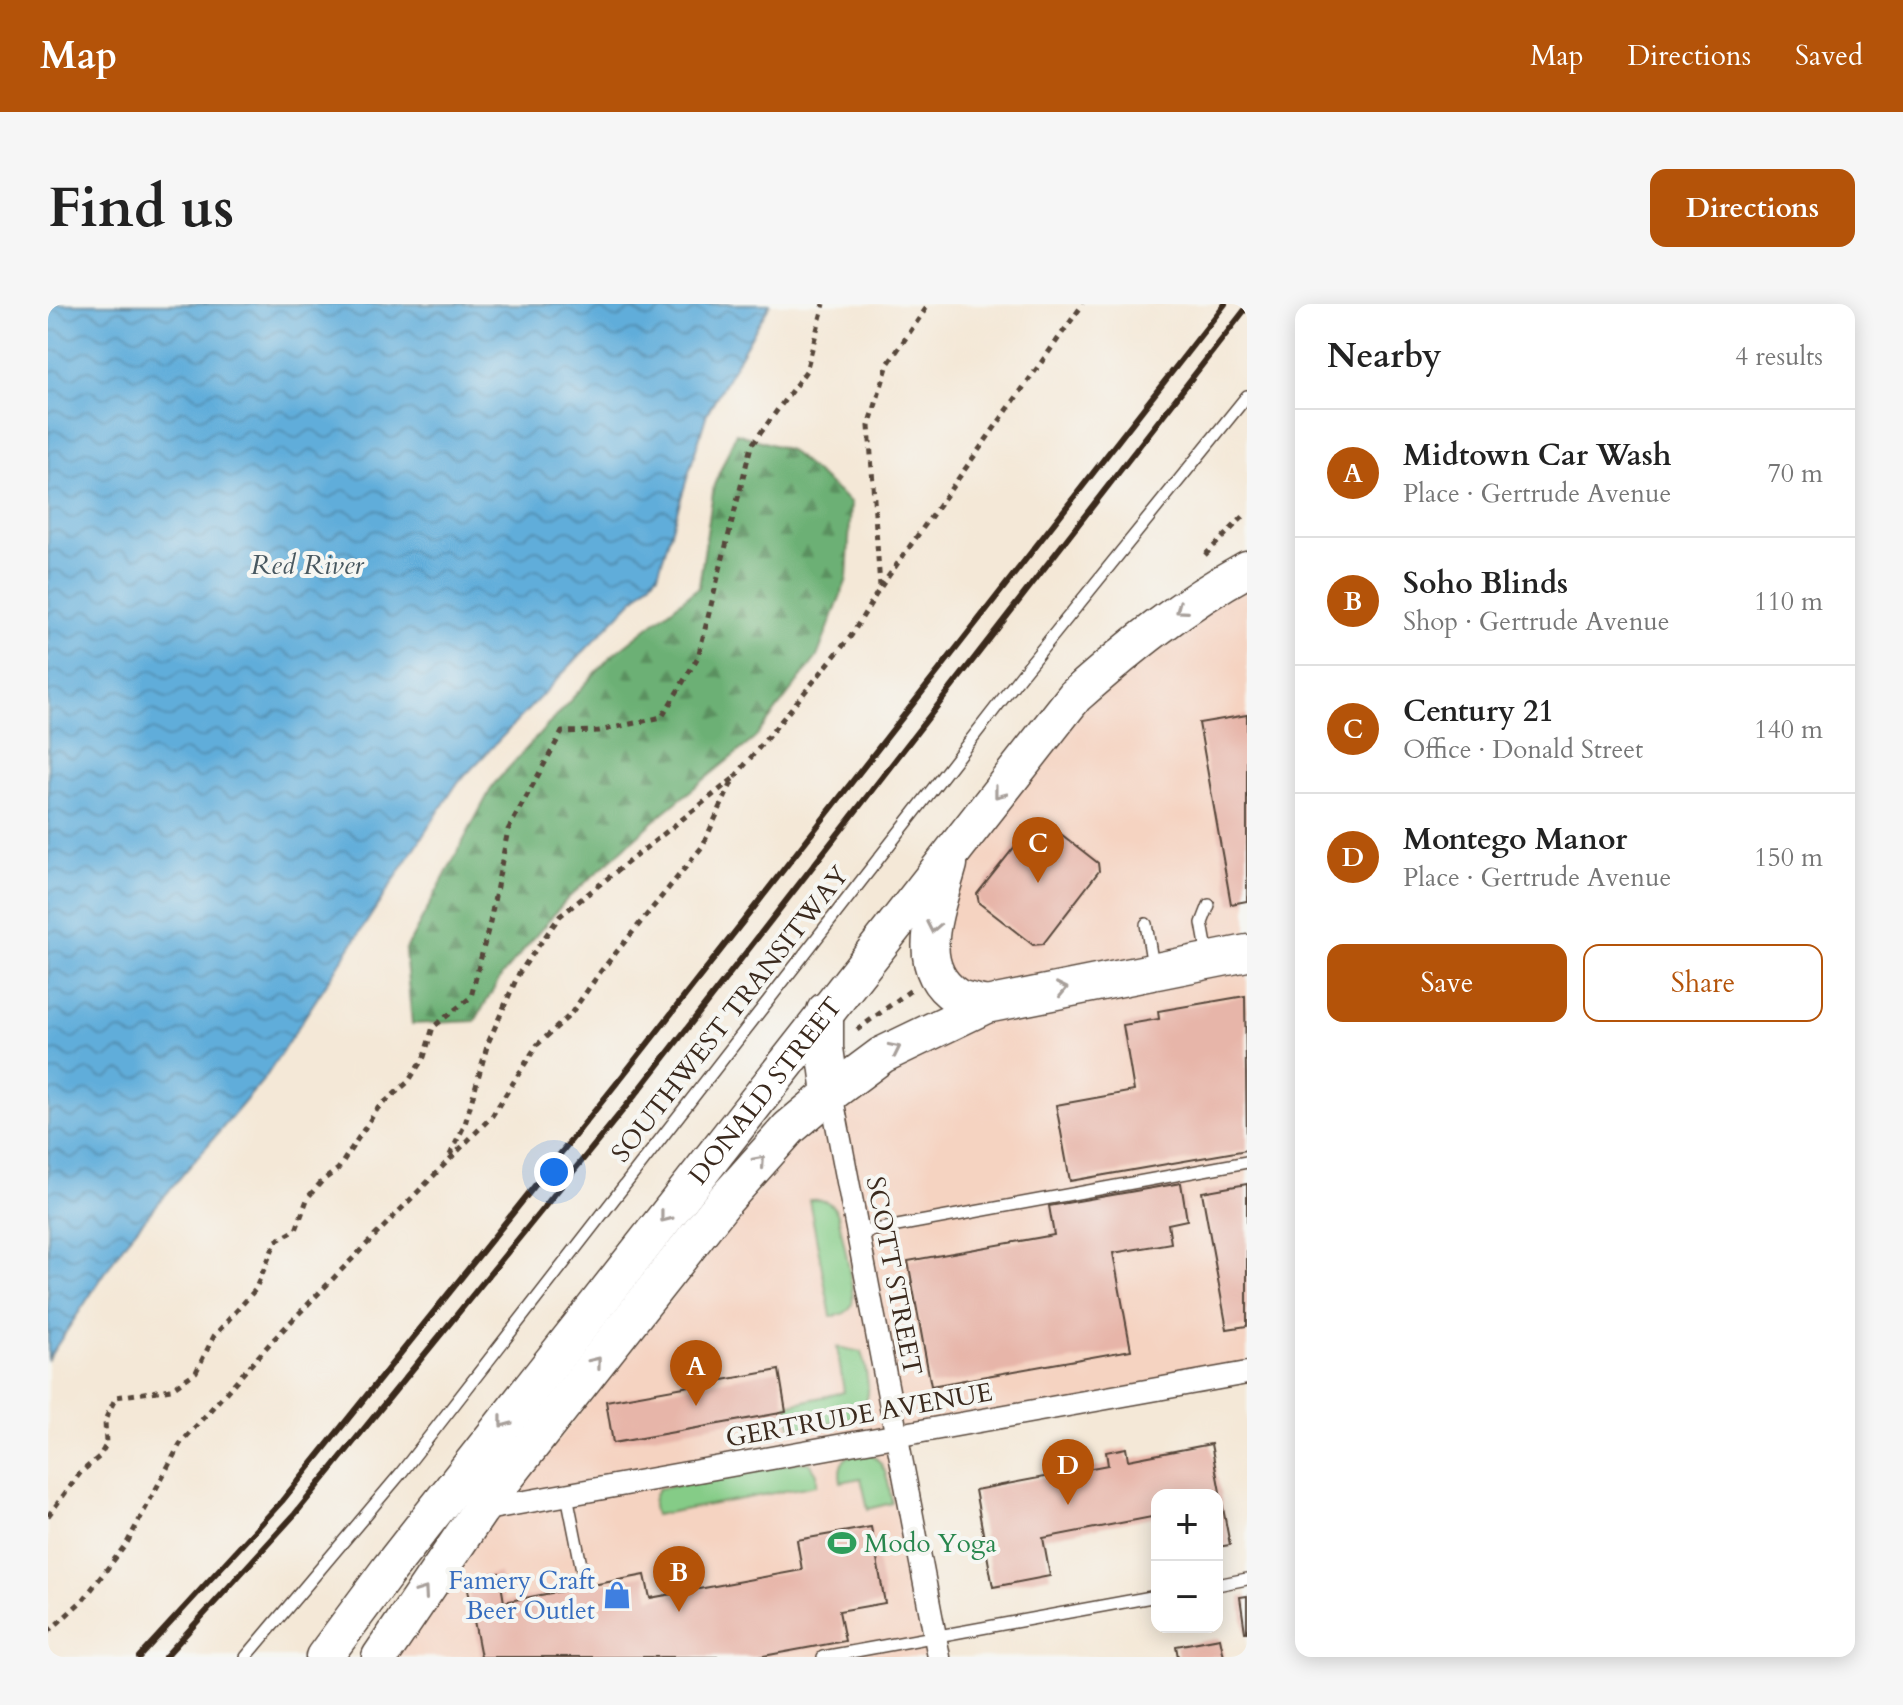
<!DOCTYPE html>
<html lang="en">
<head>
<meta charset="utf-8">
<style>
	body { margin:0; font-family:Cardo,serif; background:#f6f6f6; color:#222 }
	.controls { position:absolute; right:24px; bottom:24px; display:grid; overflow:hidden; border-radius:16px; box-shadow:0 4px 20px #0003 }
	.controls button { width:72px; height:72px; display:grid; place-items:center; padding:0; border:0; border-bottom:2px solid #e0e0e0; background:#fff; color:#222; font:40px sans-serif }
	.you { position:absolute; left:506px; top:868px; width:28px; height:28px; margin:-20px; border:6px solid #fff; border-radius:50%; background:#1a73e8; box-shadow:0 0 0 12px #1a73e833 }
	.badge { display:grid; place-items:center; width:52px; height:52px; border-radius:50%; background:#b45309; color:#fff; font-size:26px; font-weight:700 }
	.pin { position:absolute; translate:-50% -66px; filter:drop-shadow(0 2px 4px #0008) }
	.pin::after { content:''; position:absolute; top:42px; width:28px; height:24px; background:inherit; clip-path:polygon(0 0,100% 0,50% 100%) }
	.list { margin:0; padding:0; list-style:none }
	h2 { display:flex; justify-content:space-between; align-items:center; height:104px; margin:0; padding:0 32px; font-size:34px }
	h2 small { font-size:26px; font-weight:400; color:#767676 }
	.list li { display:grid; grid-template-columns:52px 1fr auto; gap:24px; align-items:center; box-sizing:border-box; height:128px; padding:0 32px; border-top:2px solid #e0e0e0 }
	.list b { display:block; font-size:30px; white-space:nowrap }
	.list p { margin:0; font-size:26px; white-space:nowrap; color:#767676 }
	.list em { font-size:26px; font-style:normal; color:#767676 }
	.actions { display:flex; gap:16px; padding:24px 32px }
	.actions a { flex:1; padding:18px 0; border:2px solid #b45309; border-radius:16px; text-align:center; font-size:28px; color:#b45309 }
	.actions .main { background:#b45309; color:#fff }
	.map { position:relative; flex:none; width:1199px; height:1353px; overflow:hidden; border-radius:16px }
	header { display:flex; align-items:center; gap:48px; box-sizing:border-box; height:112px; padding:0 40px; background:#b45309; color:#fff }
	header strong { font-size:38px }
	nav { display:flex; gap:44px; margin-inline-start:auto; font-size:28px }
	.intro { display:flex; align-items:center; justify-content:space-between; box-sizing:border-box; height:192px; padding:0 48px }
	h1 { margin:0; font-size:56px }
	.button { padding:20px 36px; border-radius:16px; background:#b45309; color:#fff; font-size:28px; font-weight:700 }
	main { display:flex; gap:48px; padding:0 48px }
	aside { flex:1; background:#fff; border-radius:16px; box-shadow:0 4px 20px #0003 }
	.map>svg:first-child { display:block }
	.built { fill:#f5d3c1 }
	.grass { fill:#85cc87; stroke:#607b52; stroke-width:2 }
	.forest { fill:url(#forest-firs); stroke:#546d49; stroke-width:2 }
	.water { fill:url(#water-waves); stroke:#4e6c7c; stroke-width:2 }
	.building { fill:#e7b5a9 }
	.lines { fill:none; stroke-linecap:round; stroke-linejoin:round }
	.service-casing { stroke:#57463a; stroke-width:14 }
	.minor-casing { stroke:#57463a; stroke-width:25 }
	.primary-casing { stroke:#57463a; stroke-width:39 }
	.path { stroke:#57463a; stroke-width:5; stroke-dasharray:6 6; stroke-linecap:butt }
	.service { stroke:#fff; stroke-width:11 }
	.minor { stroke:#fff; stroke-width:22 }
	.primary { stroke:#fff; stroke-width:36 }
	.rail { stroke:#3b2a1e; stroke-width:6 }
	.oneway { stroke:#a79f9a }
	.labels { text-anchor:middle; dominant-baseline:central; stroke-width:8; stroke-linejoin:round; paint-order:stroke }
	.street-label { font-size:26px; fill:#3b2a1e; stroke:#f6f6f2 }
	.leisure-label { font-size:26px; fill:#27864d; stroke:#f6f6f2; text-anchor:start }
	.shop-label { font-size:26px; fill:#366cbe; stroke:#f6f6f2; text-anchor:end }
	.water-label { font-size:28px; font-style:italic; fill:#485860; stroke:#f6f6f2 }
</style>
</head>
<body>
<header>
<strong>Map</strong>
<nav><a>Map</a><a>Directions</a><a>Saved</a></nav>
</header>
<div class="intro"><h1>Find us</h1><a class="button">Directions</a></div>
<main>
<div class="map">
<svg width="1199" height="1353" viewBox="0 0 1199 1353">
	<defs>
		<pattern id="forest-firs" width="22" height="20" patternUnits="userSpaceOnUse" patternTransform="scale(2)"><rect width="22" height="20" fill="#6cb074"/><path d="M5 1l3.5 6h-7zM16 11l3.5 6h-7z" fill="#5a8f5f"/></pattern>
		<pattern id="water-waves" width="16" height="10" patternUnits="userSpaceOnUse" patternTransform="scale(2)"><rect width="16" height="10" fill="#61adda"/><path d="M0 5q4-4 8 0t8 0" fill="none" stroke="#518db0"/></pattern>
	</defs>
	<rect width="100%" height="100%" fill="#f6f6f2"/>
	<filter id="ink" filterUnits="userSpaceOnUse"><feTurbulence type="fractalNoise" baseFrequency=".0125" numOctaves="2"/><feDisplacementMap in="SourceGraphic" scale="16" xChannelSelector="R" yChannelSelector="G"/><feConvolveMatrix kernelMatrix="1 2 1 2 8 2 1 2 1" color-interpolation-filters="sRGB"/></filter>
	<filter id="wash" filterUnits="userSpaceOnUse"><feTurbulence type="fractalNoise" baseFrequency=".006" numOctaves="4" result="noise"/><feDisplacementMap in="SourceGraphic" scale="32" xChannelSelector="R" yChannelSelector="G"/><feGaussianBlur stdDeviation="1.8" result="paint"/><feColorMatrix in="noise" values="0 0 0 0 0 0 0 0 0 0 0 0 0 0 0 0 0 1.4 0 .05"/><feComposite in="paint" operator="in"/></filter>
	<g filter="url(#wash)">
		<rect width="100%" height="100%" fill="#f4e8d7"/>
		<!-- built -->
		<path class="built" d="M1199,265V1069L848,1134L891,1353H332L341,1335L459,1201L750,836L783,789L937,701L893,678L904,547L1027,392Z"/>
		<!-- grass -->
		<g class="grass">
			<path d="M761,896C776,895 784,897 790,911C793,927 808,988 804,1000C800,1010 792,1012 783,1012Z"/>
			<path d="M789,1043L814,1048C818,1071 829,1098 806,1114L744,1126L739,1101L796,1088Z"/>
			<path d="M818,1147C839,1158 840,1177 844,1199L820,1205L813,1174L793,1178C789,1157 798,1150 818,1147Z"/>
			<path d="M749,1158L762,1159L769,1170V1181L607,1211C603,1200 605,1195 610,1185Z"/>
		</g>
		<!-- forest -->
		<path class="forest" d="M688,129L741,146L803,199L799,275L769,353L706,435L615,509L519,595L454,671L427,717L364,720L357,647L445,481L562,353L651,283L666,181Z"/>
		<!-- water -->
		<path class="water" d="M0,0H722L659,109L610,270L408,481L217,774L78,937L0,1055Z"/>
		<g id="blocks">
			<!-- building -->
			<g class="building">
				<path d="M1199,411V597L1183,600L1151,419Z"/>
				<path d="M995,516L1050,559L1051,567L995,640L985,641L931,599L929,590L987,517Z"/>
				<path d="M1197,692L1199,846L1022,877L1008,801L1086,787L1075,721L1111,715L1110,707Z"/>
				<path d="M1133,879L1139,916L1120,920L1123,939L1065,949L1083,1046L883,1082L860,957L1006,931L1001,902Z"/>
				<path d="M1199,880V1022L1179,1025L1154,888Z"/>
				<path d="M731,1066L738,1108L565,1139L558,1097Z"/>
				<path d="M1163,1140L1182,1241L1169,1243V1191H1109V1212L995,1234L1002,1272L945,1283L927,1186L1060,1161L1058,1148L1078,1144L1080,1156Z"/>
				<path d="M823,1223L837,1299L791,1307L797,1337L710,1353H433L418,1275L451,1269L456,1298L597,1271L602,1294L754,1266L749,1236Z"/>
				<path d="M1199,1292V1328H1197L1192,1293Z"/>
				<path d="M1172,1334L1176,1353H1130L1128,1342Z"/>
			</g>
		</g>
	</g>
	<g filter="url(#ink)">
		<use href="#blocks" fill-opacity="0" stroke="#57463a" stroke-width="2"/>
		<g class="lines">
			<defs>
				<g id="service">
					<path d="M1098,620L1105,662"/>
					<path d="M1160,652L1154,619L1161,601"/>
					<path d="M811,929L1199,858"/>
					<path d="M519,1191L535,1271"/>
					<path d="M1169,1281L1199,1275"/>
					<path d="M198,1353L353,1169L974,370L1199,92"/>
					<path d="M775,1353L1109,1292"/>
				</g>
				<g id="minor">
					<path d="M783,789L891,1353"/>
					<path d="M432,1206L1199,1069"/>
				</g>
				<g id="primary">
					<path d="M901,560C890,602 862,662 908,692C916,697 929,698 938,701"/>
					<path d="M777,707V744L783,789"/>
					<path id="s1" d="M276,1353L342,1264L1027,392C1081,344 1135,300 1199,265"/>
					<path d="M332,1353L432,1206L677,896L741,824L783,789L834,751L938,701L1199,649"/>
				</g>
			</defs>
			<!-- service casing -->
			<use href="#service" class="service-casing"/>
			<!-- minor casing -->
			<use href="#minor" class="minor-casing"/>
			<!-- primary casing -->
			<use href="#primary" class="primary-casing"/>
			<!-- path -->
			<g class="path">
				<path d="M1157,251L1199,209"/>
				<path d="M832,283L821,122L840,60L881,0"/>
				<path d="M809,726L863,686"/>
				<path d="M402,851L417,820L440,739L471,669L512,612L685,475"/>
				<path d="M0,1212L33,1168L51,1153L58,1141L57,1116L68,1093L123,1085L148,1068L166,1032L207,986L228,937L248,926L260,893L274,877L290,865L330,804L360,778L376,753L385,723L423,693L442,618L460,526L514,428L551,427L614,413L650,353L703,142L758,67L776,0"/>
				<path d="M0,1328L36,1295L79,1239L132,1140L225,1036L444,812L489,741L522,711L553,667L654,543L686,474L803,332L832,284L1035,0"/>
			</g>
			<!-- service -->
			<use href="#service" class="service"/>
			<!-- minor -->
			<use href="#minor" class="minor"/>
			<!-- primary -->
			<use href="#primary" class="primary"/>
			<!-- rail -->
			<g class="rail">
				<path d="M91,1353L234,1197L405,984L576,770L1177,0"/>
				<path d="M117,1353L247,1210L592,785L1199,3"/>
			</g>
		</g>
		<!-- one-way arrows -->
		<defs><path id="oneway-chevron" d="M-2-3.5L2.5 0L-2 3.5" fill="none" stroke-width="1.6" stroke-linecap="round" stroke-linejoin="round" transform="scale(2)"/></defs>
		<g class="oneway">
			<use href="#oneway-chevron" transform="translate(1133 305) rotate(144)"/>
			<use href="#oneway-chevron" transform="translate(951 489) rotate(128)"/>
			<use href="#oneway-chevron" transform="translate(885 623) rotate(101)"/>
			<use href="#oneway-chevron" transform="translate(1014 685) rotate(-12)"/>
			<use href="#oneway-chevron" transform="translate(847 745) rotate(-26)"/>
			<use href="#oneway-chevron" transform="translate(712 857) rotate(-48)"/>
			<use href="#oneway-chevron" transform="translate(617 913) rotate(128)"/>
			<use href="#oneway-chevron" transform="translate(548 1058) rotate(-51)"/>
			<use href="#oneway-chevron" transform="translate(456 1118) rotate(128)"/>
			<use href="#oneway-chevron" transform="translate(375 1288) rotate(-55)"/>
		</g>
	</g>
	<!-- icons -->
	<defs>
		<symbol id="stadium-bare" viewBox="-9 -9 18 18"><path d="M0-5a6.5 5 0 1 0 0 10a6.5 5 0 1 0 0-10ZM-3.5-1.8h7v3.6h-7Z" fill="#2e9e5b" stroke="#f6f6f2" stroke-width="2.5" paint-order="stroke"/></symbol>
		<symbol id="shop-bare" viewBox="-9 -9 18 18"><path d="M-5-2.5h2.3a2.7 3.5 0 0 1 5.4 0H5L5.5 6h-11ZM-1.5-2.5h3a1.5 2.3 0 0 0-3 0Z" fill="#3f7fe0" stroke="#f6f6f2" stroke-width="2.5" paint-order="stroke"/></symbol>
	</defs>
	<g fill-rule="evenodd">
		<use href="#stadium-bare" x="774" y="1219" width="40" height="40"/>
		<use href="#shop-bare" x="549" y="1271" width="40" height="40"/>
	</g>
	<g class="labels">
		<!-- street labels -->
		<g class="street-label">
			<text transform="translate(682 710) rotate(-52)">SOUTHWEST TRANSITWAY</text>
			<text stroke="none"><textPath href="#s1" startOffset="718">DONALD STREET</textPath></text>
			<text transform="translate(846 972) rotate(79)">SCOTT STREET</text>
			<text transform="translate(811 1111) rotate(-10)">GERTRUDE AVENUE</text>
		</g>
		<!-- leisure labels -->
		<g class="leisure-label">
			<text x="816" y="1239">Modo Yoga</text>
		</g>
		<!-- shop labels -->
		<g class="shop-label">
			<text x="547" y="1276">Famery Craft<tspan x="547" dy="30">Beer Outlet</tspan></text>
		</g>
		<!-- water labels -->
		<g class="water-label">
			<text x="259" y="261">Red River</text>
		</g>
	</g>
</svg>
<div class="controls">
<button>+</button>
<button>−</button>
</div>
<div class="you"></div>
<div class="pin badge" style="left:648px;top:1102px">A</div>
<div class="pin badge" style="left:631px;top:1308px">B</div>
<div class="pin badge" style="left:990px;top:579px">C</div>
<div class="pin badge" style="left:1020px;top:1201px">D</div>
</div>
<aside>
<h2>Nearby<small>4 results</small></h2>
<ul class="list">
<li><span class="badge">A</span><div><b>Midtown Car Wash</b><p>Place · Gertrude Avenue</p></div><em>70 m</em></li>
<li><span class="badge">B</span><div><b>Soho Blinds</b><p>Shop · Gertrude Avenue</p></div><em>110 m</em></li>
<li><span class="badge">C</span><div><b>Century 21</b><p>Office · Donald Street</p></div><em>140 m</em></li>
<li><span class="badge">D</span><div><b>Montego Manor</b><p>Place · Gertrude Avenue</p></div><em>150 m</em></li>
</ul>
<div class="actions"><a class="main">Save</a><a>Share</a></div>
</aside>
</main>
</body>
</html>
